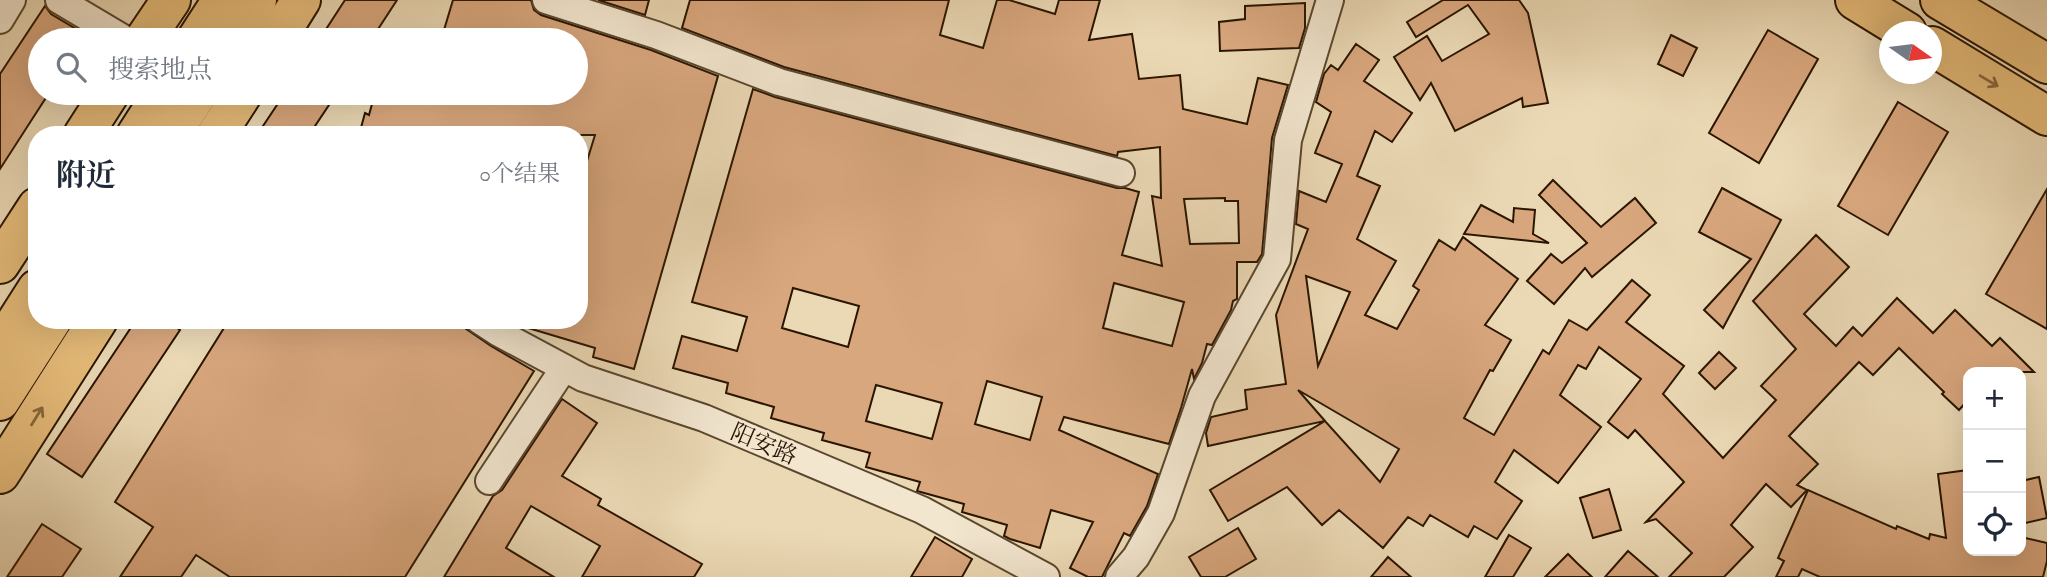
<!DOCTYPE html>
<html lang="zh">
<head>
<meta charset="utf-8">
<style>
	body { margin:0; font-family:"IM FELL Double Pica","Noto Serif SC",serif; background:#f6f6f7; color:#1f2937 }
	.controls { position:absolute; right:21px; bottom:21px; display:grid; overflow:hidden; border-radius:14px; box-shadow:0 7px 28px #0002 }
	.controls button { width:63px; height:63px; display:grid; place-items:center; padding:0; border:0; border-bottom:2px solid #e0e1e3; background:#fff; color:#1f2937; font:35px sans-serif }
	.compass { position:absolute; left:1879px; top:21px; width:63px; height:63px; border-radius:50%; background:#fff; box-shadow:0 7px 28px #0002; rotate:104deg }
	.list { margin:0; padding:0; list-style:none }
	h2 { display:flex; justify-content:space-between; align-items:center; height:91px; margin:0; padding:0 28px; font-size:30px }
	h2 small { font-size:23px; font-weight:400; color:#747a83 }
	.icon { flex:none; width:38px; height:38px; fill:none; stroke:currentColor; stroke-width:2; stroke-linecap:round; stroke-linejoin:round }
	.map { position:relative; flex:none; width:2047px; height:577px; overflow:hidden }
	.search { position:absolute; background:#fff; box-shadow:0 7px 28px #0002; left:28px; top:28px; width:560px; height:77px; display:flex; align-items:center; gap:18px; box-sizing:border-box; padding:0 24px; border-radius:38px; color:#747a83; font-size:26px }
	.panel { position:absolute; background:#fff; box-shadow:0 7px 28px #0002; left:28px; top:126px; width:560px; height:203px; border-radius:28px }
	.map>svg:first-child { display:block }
	.building { fill:#d9a77e; stroke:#2a1500; stroke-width:2; fill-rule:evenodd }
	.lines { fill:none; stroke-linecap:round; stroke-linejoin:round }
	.minor-casing { stroke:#5a462d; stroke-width:30 }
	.primary-casing { stroke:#2a1500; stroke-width:42 }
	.minor { stroke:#f2e6cf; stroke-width:26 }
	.primary { stroke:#e6bc7a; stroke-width:38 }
	.oneway { stroke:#88683d }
	.labels { text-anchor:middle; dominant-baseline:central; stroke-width:5; stroke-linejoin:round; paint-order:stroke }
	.street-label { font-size:23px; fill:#2a1500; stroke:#f2e6cf }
</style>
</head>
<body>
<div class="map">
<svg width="2047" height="577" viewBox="0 0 2047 577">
	<rect width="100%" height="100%" fill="#ebd9b5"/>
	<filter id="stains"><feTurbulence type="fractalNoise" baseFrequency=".00286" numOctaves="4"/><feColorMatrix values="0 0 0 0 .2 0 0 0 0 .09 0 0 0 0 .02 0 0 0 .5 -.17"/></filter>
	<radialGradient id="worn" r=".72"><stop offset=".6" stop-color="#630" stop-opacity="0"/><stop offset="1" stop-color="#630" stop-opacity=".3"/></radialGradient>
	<!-- building -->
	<g class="building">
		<path d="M345,0H397L371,40H319Z"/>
		<path d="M453,0H531L534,10L541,15L651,50L718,76L634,369L593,357L595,348L515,324L516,320H579V187L595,135H359L365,113L369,115L375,93H576V40H441Z"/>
		<path d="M598,0H649L645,15Z"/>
		<path d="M690,0H949L940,35L983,48L997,0H1009L1055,14L1059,0H1100L1089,40L1132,34L1139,79L1180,75L1183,109L1247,124L1258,78L1288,85L1272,138L1262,254L1257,262H1237V299L1233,301L1231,310L1212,345L1207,344L1202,363L1194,379L1192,369L1181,408L1169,444L1064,417L1059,430L1158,474L1147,506L1130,536L1124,533L1102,577H1088L1070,568L1093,522L1051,510L1040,548L1010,539L1004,536L1007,525L962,512L964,504L917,491L920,482L866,467L870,453L822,440L824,433L771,418L774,407L726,393L728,383L673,368L682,336L737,351L747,317L692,302L753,89L775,97L1117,188H1125L1139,192L1122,255L1162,266L1152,196L1161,198L1160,147L1118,152L1117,156L784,67L682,28ZM1225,198V201H1238L1239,243L1190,244L1184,199ZM1114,283L1184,302L1172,346L1103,328ZM793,288L859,306L848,347L782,328ZM987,381L1042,397L1030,440L975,424ZM876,385L942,403L932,439L866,421Z"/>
		<path d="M1443,0H1519L1528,13L1548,103L1523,107L1522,98L1455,131L1431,83L1420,100L1394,57L1427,36L1442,61L1489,34L1468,5L1416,37L1407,22Z"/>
		<path d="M1305,3V28L1299,48L1220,51L1219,22L1245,19V6Z"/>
		<path d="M45,6L51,14L86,35L82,40H40V93H49L0,169V74Z"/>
		<path d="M1768,30L1818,59L1759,163L1709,133Z"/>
		<path d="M1671,35L1697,48L1683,76L1658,64Z"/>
		<path d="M1356,44L1379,60L1364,81L1412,113L1392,142L1375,131L1357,176L1380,186L1357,239L1396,261L1365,315L1397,329L1419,290L1413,286L1439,240L1455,250L1463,237L1518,279L1485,325L1511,340L1493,371L1490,370L1464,418L1494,435L1543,350L1549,354L1569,320L1587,330L1632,280L1650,295L1626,322L1684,366L1663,394L1723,458L1776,400L1761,386L1796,349L1753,301L1816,235L1849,267L1804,314L1836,346L1853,327L1862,336L1897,298L1933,333L1955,310L1992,346L2000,338L2034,372H1968V400L1959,410L1942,394L1944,392L1899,348L1873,375L1859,362L1789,436L1818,464L1797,485L1807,490L1791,507L1766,484L1731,525L1753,547L1724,577H1669L1692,553L1656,519L1646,522L1684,482L1635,430L1628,438L1608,422L1641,379L1599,347L1586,369L1578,365L1560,395L1601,427L1558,483L1514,450L1495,482L1522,501L1497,539L1474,526L1468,537L1430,515L1423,526L1408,517L1383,548L1339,510L1322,525L1287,487L1228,521L1210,490L1325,421L1380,482L1399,449L1298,390L1325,421L1208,446L1206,433L1211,417L1247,409L1245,390L1286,384L1276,315L1308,229L1296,224L1299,191L1326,202L1342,164L1315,153L1331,112L1316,102L1324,74L1331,65L1338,70ZM1306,276L1350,292L1318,366Z"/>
		<path d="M285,93H337L309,135H257Z"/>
		<path d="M1898,102L1948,132L1888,235L1838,206Z"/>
		<path d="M1553,180L1601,227L1635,198L1656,223L1592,277L1585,268L1554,304L1527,281L1551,254L1562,263L1587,243L1539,195Z"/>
		<path d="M1722,188L1781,220L1723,328L1704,310L1751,259L1699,232Z"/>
		<path d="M2047,189V329L1986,294Z"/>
		<path d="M1481,205L1513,222L1514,208L1535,210L1533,234L1549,243L1464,234Z"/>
		<path d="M136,320H166L180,330L82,477L47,454Z"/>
		<path d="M229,320H453L491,346L534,371L405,577H230L196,555L181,577H120L153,527L115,502Z"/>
		<path d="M1719,352L1736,368L1715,389L1699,373Z"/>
		<path d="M562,399L597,423L562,476L601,499L598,505L702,564L694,577H582L600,546L531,506L506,548L554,577H444L493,496L502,490Z"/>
		<path d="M1968,470V551H2021V537L2047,543V561L2043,577H1820L1802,569L1798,577H1776L1784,561L1778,558L1808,490L1896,529L1897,526L1929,539L1930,534L1946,538L1938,474Z"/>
		<path d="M2039,477L2047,518L2021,524V481Z"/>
		<path d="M1609,489L1621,530L1593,538L1580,498Z"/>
		<path d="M42,524L81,549L62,577H7Z"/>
		<path d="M1238,528L1256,559L1225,577H1201L1189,557Z"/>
		<path d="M1509,535L1531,548L1513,577H1485Z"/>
		<path d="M935,537L972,559L962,577H911Z"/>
		<path d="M1628,551L1658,577H1605Z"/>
		<path d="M1568,554L1577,563L1592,577H1545Z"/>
		<path d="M1388,557L1411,577H1371Z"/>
	</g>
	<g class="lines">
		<defs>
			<g id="minor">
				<path d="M59,0L126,40"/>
				<path d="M546,0L656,35L779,82L1121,173"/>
				<path d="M0,20L12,0"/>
				<path d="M479,320L499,333L583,378L704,418L922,510L1046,577"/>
				<path d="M489,481L564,368"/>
				<path d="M1119,577L1136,557L1161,513L1202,396L1277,259L1288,140L1330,0"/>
			</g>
			<g id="primary">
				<path d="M1855,0L1907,32"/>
				<path d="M1940,0L2047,64"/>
				<path d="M144,40L171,0"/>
				<path d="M196,40L222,0"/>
				<path d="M232,40L257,0"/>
				<path d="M276,40L301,0"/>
				<path d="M1932,46L2047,116"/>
				<path d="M83,135L110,93"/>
				<path d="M136,135L163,93"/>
				<path d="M171,135L198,93"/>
				<path d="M216,135L243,93"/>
				<path d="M0,264L37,207"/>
				<path d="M0,347L37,289"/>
				<path d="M0,401L52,320"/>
				<path d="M0,474L98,320"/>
			</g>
		</defs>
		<!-- minor casing -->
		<use href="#minor" class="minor-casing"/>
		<!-- primary casing -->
		<use href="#primary" class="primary-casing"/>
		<!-- minor -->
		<use href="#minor" class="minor"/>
		<!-- primary -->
		<use href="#primary" class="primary"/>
	</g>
	<!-- one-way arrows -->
	<defs><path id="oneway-shaft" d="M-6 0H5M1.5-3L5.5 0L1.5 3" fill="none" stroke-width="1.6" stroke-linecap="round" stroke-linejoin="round" transform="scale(1.75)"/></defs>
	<g class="oneway">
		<use href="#oneway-shaft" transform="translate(1989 81) rotate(31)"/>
		<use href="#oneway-shaft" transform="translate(37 416) rotate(-58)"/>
	</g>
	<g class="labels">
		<!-- street labels -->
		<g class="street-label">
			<text transform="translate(764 444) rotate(23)">阳安路</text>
		</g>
	</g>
	<rect width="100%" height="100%" filter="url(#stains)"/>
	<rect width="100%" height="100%" fill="url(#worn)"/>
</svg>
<div class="controls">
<button>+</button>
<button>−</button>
<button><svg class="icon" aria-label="locate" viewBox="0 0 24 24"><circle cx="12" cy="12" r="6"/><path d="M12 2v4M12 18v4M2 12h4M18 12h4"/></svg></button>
</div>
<svg class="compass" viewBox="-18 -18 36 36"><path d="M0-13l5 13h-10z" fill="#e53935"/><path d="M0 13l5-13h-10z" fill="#747a83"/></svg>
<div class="search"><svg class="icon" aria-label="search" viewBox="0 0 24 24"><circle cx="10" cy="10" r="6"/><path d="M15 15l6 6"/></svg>搜索地点</div>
<section class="panel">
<h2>附近<small>0个结果</small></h2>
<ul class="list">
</ul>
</section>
</div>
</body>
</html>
